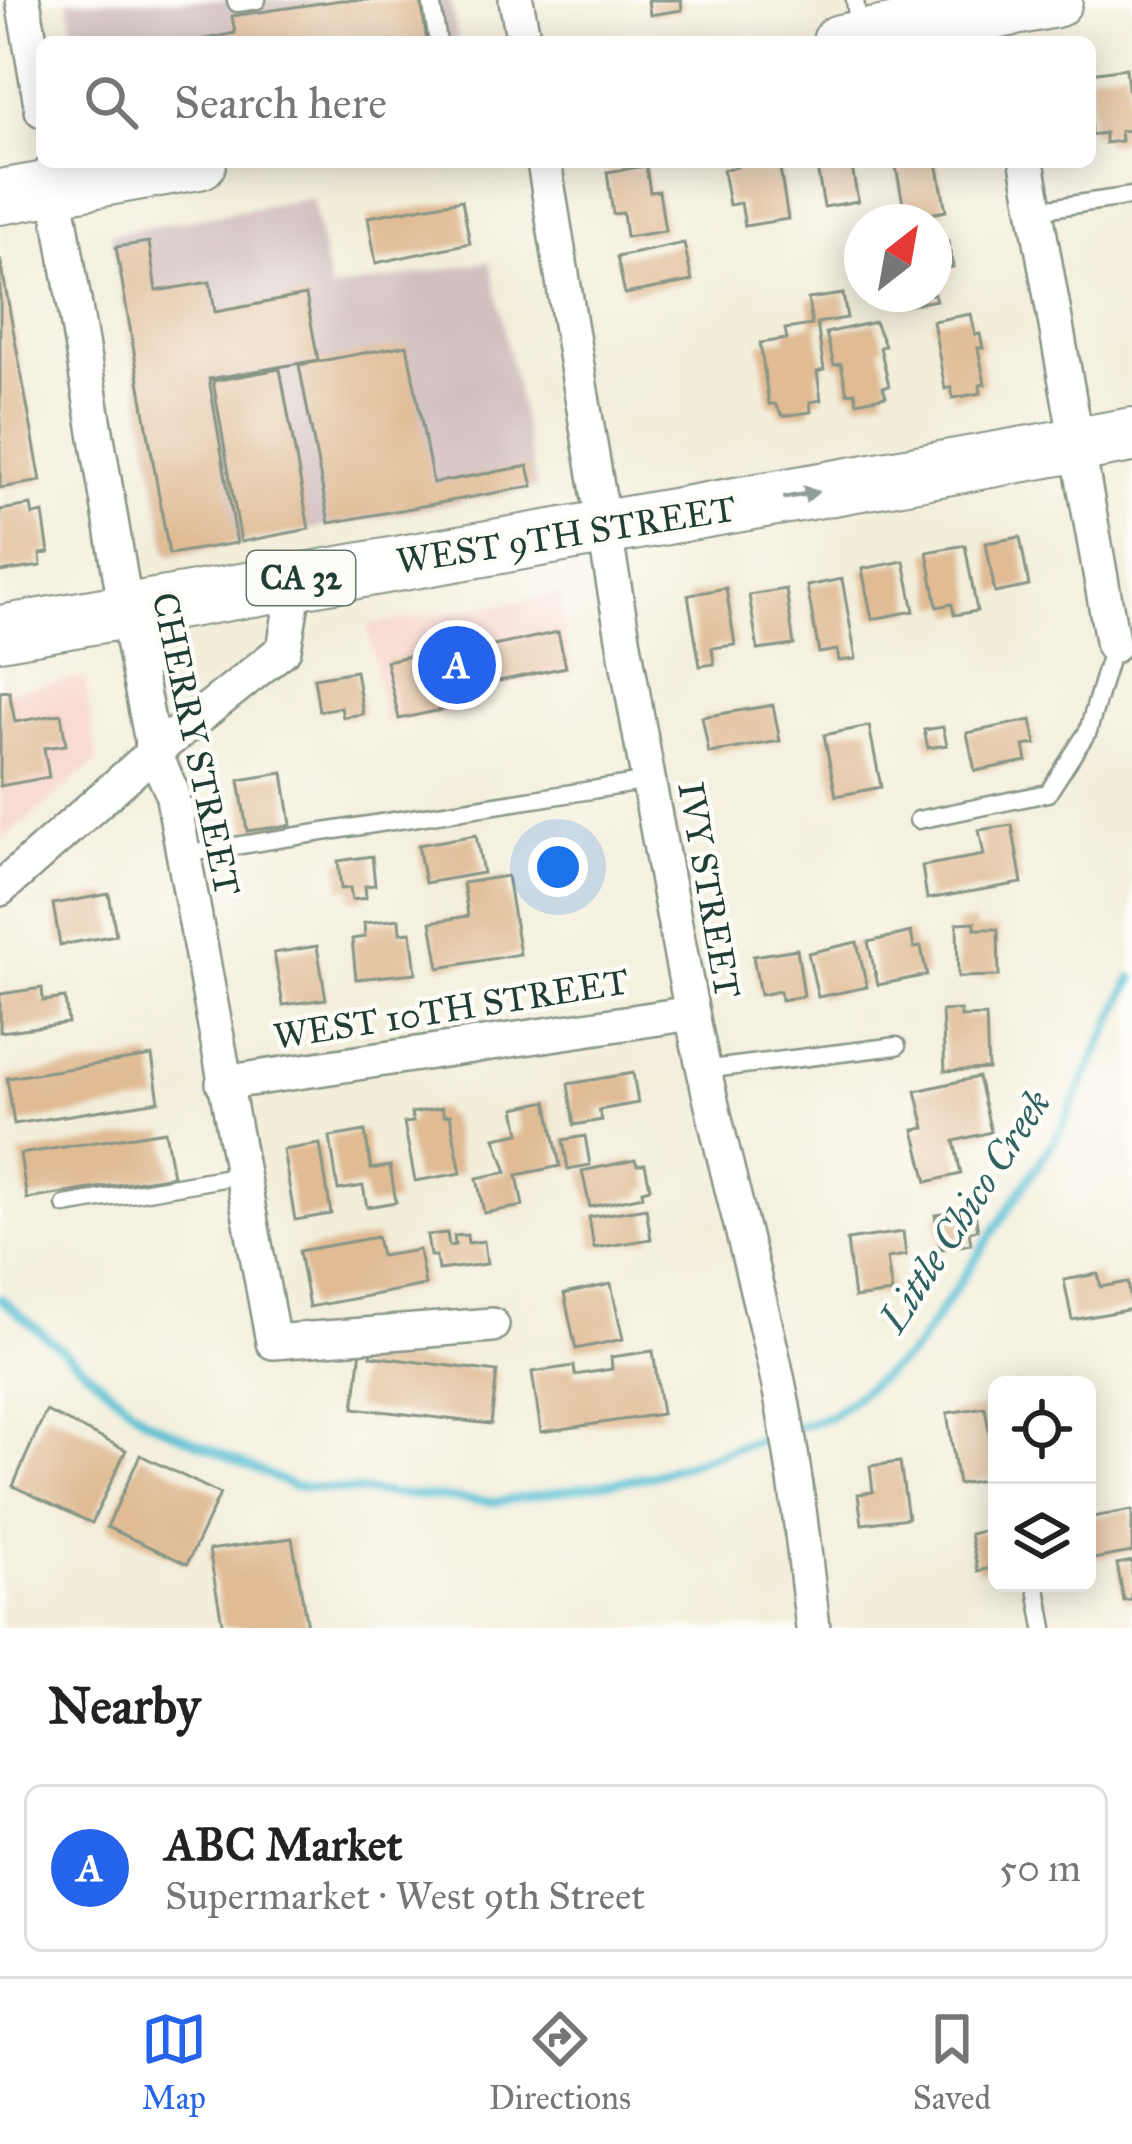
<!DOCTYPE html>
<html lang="en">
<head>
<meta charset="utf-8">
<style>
	body { margin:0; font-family:"IM FELL Great Primer",serif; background:#f6f6f6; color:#222 }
	.controls { position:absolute; right:36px; bottom:36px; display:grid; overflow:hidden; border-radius:18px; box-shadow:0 6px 30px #0003 }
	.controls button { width:108px; height:108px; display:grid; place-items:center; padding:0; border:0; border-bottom:3px solid #e0e0e0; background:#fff; color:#222; font:60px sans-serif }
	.compass { position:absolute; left:844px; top:204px; width:108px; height:108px; border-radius:50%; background:#fff; box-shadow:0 6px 30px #0003; rotate:31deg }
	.you { position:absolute; left:558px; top:867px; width:42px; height:42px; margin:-30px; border:9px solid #fff; border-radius:50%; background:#1a73e8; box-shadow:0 0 0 18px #1a73e833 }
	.badge { display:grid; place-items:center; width:78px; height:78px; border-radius:50%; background:#2563eb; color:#fff; font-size:39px; font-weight:700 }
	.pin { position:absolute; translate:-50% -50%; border:6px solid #fff; box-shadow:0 3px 12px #0006 }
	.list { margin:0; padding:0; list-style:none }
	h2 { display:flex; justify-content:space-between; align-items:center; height:156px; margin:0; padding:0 48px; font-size:51px }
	h2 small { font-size:39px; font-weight:400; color:#767676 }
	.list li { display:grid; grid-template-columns:78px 1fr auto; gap:36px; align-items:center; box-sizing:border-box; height:168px; margin:0 24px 24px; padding:0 24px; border:3px solid #e0e0e0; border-radius:18px }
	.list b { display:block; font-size:45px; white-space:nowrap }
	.list p { margin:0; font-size:39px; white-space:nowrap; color:#767676 }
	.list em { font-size:39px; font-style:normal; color:#767676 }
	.icon { flex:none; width:66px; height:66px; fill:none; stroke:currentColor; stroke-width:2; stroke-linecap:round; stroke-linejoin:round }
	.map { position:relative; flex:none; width:1132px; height:1628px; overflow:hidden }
	.search { position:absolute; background:#fff; box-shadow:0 6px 30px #0003; left:36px; right:36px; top:36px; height:132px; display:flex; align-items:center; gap:30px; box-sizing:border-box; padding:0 42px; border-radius:18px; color:#767676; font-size:45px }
	.sheet { height:348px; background:#fff }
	nav { display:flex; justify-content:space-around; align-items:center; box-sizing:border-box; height:168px; border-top:3px solid #e0e0e0; background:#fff; font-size:33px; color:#767676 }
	nav a { display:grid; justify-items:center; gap:6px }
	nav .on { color:#2563eb }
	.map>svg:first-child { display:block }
	.built { fill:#f7d1c8 }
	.industrial { fill:#d2bfc0 }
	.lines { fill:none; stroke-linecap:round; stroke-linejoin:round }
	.stream { stroke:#54bdd1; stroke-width:9 }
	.building { fill:#e0bb94 }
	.service-casing { stroke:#899687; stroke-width:21 }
	.minor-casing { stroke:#899687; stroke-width:38 }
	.primary-casing { stroke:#899687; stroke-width:58 }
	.service { stroke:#fff; stroke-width:16 }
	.minor { stroke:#fff; stroke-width:33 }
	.primary { stroke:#fff; stroke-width:54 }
	.oneway { fill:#8f9e9a }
	.labels { text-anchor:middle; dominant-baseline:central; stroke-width:9; stroke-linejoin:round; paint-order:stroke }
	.shield { fill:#fdfcf7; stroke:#62766e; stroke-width:3 }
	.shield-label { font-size:33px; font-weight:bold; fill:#1f3d34 }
	.street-label { font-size:36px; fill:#1f3d34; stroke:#fdfcf7 }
	.water-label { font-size:39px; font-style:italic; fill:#2f6363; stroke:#fdfcf7 }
</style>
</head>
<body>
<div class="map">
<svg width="1132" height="1628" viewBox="0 0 1132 1628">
	<rect width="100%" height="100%" fill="#fdfcf7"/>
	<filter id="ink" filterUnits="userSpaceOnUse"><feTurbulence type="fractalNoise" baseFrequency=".00833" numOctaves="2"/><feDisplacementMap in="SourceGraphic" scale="24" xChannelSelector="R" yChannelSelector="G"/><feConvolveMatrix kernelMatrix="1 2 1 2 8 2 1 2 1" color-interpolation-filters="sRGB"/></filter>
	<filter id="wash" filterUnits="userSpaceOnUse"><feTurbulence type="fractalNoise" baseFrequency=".004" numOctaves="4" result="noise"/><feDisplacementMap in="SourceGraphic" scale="48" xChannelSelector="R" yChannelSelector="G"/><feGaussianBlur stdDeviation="2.7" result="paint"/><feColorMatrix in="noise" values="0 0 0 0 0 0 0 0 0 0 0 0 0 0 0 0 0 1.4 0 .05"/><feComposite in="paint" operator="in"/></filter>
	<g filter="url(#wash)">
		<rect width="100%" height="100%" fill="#f3eeda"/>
		<!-- built -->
		<g class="built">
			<path d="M559,595L572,674L452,693L455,712L384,724L368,625Z"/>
			<path d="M85,677L97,761L0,843V692Z"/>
		</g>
		<!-- industrial -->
		<g class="industrial">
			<path d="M68,0H450L458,42H75Z"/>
			<path d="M312,198L330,290L490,261L537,488L168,556L111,234Z"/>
		</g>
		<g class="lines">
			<!-- stream -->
			<g class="stream">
				<path d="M0,1298L146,1420L293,1486L496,1502L651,1476L779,1433"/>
				<path d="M794,1428L831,1416L914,1351L1061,1130L1132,978"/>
			</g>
		</g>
		<g id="blocks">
			<!-- building -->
			<g class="building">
				<path d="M341,0H421L427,42H190L235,33L232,16Z"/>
				<path d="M648,0H681L682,10L650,15Z"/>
				<path d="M1126,68L1132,130L1120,131L1121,141L1105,143V133L1091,135L1090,73Z"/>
				<path d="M737,162H779L788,219L745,226L741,203L729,205L723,170L737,167Z"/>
				<path d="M816,162H851L858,201L824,207Z"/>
				<path d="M895,162H937L946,211L906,218Z"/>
				<path d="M646,166L650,192L659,191L665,231L626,237L623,213L613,214L607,172Z"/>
				<path d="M462,200L470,243L376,263L368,217Z"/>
				<path d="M948,241L953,267L934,270V244Z"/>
				<path d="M149,242L156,291L210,282L215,312L306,295L318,360L209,379L237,543L169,554L116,247Z"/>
				<path d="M684,243L692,281L625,294L617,257Z"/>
				<path d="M0,258L41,481L0,488Z"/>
				<path d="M843,294L847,318L817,323L824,370L817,372L821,400L810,402L811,412L783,416L775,404H769L760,343L787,339L785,329L812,325L808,299Z"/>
				<path d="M903,294H934L936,300L905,306Z"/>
				<path d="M971,314L975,335L980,334L983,348H978L985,384L980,385L981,393L953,398L951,387L945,389L933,321Z"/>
				<path d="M875,322L885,346L880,347L889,386L883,387L886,396L857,402L855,392L847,393L841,364L834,365L826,333Z"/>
				<path d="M407,345L433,483L528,466L533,486L329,523L299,365Z"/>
				<path d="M280,369L309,529L241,542L213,381Z"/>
				<path d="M31,505L33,515L43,513L49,553L40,554L41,566L0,572V510Z"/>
				<path d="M1020,537L1029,586L995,593L986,543Z"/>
				<path d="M965,545L977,611L954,615L952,604L937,607L927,552Z"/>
				<path d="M904,561L914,611L872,619L862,569Z"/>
				<path d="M842,579L856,659L839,661L837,650L819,653L807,586Z"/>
				<path d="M726,588L735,645L712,648L714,664L700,666L688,595Z"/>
				<path d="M786,589L794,645L758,650L749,595Z"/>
				<path d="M471,632L475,650L558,632L566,667L446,692L450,708L399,719L386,661L437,650L435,639Z"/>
				<path d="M356,671L363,714L343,717L341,707L319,711L314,678Z"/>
				<path d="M9,691L15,722L61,714L66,745L44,748L49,777L0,786V692Z"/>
				<path d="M773,705L780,741L709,753L702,717Z"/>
				<path d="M1031,720L1036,744L1024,746L1027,761L975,771L967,733Z"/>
				<path d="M869,726L881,787L836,796L824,735Z"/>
				<path d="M943,727L947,745L928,748L924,730Z"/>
				<path d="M283,773L291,825L247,831L239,780Z"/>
				<path d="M1012,825L1022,883L927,899L922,866L984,855L979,830Z"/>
				<path d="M476,835L483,873L425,883L418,845Z"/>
				<path d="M372,856L375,885L365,886L366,898L352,900L350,888L341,889L338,861Z"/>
				<path d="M507,876L520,954L439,968L431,922L468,916L463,883Z"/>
				<path d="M109,894L116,935L60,945L53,904Z"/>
				<path d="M399,919L400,933L411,932L416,973L356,979L352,939L365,937L364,923Z"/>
				<path d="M975,922V929H998L999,976L958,977L957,923Z"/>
				<path d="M911,932L914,948L921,947L927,975L878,985L868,942Z"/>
				<path d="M857,942L867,987L818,997L808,953Z"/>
				<path d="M317,946L326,999L283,1005L274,953Z"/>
				<path d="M797,949L804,996L781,1000L780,991L760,995L753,956Z"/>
				<path d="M42,988L43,1001L65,998L68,1023L0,1032V994Z"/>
				<path d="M961,1010V1017L986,1016L988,1069L945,1071L942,1011Z"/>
				<path d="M152,1056L159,1101L14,1124L7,1078Z"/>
				<path d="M633,1073L638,1103L599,1110L602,1120L574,1125L568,1084Z"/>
				<path d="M978,1077L991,1132L954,1141L961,1174L927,1182L914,1130L925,1128L916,1091Z"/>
				<path d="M547,1101L560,1166L517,1175L523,1206L484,1213L477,1178L507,1172L495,1138L520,1133L515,1108Z"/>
				<path d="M442,1108L444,1116L450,1115L461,1173L415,1181L404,1123L413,1122L411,1113Z"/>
				<path d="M165,1131L173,1176L27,1199L20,1154Z"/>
				<path d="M365,1131L371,1169L390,1166L396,1202L367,1207L363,1186L338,1190L330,1137Z"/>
				<path d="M585,1136L590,1165L568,1169L563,1140Z"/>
				<path d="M320,1144L331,1214L295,1220L283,1150Z"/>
				<path d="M635,1160L637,1165L645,1164L650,1188L642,1190L643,1196L590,1207L582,1171Z"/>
				<path d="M646,1208L651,1239L594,1248L589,1217Z"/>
				<path d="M974,1209L978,1230L969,1231L971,1244L941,1249L935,1215Z"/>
				<path d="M903,1232L906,1255L887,1258L892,1293L854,1298L847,1240Z"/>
				<path d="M447,1233L449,1246L455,1245L454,1236L467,1235L468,1243L484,1241L487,1264L438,1270L436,1256H430L427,1235Z"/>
				<path d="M377,1237L381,1256L419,1250L425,1285L309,1307L299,1251Z"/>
				<path d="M1098,1274L1101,1287L1128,1282L1132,1309L1072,1320L1064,1280Z"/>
				<path d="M611,1284L623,1339L576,1349L564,1294Z"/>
				<path d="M361,1349L372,1351L371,1356L497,1372L491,1424L354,1408Z"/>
				<path d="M653,1351L662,1414L541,1432L532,1372L574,1366L575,1375L612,1369L611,1357Z"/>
				<path d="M985,1407L997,1478L958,1484L947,1413Z"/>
				<path d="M46,1411L126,1450L92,1523L13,1486Z"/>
				<path d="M140,1455L220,1494L187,1564L107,1527Z"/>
				<path d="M900,1462L908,1518L862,1524L858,1494L873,1492L870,1466Z"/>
				<path d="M1132,1510V1552L1088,1560L1087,1518Z"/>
				<path d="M991,1529L997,1531V1567L978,1571L970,1534Z"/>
				<path d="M292,1538L307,1626L223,1628L209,1550Z"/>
				<path d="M1132,1561V1600L1124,1601L1117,1564Z"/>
			</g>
		</g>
	</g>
	<g filter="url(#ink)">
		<use href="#blocks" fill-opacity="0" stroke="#899687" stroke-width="3"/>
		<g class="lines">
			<defs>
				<g id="service">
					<path d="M236,0L237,3L257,0"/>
					<path d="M431,0L438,42"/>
					<path d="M855,0L859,31"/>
					<path d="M1036,210L1132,196"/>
					<path d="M918,820L1048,793L1088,731L1113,646"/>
					<path d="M183,854L649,781"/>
					<path d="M703,1070L897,1046"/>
					<path d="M65,1205L241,1175"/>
					<path d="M1036,1583L1044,1628"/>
				</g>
				<g id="minor">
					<path d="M23,0L42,110"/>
					<path d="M516,0L524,42"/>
					<path d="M544,162C589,446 637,730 692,1013C715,1132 749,1249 775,1367C794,1453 803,1541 813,1628"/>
					<path d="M1027,162L1113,646"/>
					<path d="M52,170L126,610L154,752L172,792L273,1342L492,1325"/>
					<path d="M0,889L154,752L284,649L296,579"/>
					<path d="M223,1083L692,1013"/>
				</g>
				<g id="primary">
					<path d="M840,42L1055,0"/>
					<path d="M0,197L199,162"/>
					<path d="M0,633C377,566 755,503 1132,435"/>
				</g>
			</defs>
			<!-- service casing -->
			<use href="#service" class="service-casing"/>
			<!-- minor casing -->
			<use href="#minor" class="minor-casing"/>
			<!-- primary casing -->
			<use href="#primary" class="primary-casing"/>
			<!-- service -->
			<use href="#service" class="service"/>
			<!-- minor -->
			<use href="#minor" class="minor"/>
			<!-- primary -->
			<use href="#primary" class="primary"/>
		</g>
		<!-- one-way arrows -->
		<defs><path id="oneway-solid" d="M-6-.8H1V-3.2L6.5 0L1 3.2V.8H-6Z" transform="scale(3)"/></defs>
		<use class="oneway" href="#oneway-solid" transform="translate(801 495) rotate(-10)"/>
	</g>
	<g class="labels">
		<!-- shield labels -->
		<rect class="shield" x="247" y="551" width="108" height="54" rx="9"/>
		<g class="shield-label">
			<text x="301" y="578">CA 32</text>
		</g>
		<!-- street labels -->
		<g class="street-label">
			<text transform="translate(566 535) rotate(-9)">WEST 9TH STREET</text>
			<text transform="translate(196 744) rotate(78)">CHERRY STREET</text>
			<text transform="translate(709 890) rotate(80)">IVY STREET</text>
			<text transform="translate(451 1009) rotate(-9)">WEST 10TH STREET</text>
		</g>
		<!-- water labels -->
		<g class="water-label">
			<text transform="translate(965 1211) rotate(-57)">Little Chico Creek</text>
		</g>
	</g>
</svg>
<div class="controls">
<button><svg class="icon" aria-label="locate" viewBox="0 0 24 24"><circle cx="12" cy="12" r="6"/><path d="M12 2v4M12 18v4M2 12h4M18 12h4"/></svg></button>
<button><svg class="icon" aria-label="layers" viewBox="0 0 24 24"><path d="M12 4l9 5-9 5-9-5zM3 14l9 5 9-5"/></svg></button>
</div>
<svg class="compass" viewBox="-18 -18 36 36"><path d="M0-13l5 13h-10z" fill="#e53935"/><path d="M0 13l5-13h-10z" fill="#767676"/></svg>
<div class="you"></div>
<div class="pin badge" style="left:457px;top:665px">A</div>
<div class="search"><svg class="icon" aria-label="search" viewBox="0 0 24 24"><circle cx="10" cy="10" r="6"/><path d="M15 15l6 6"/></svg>Search here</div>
</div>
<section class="sheet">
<h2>Nearby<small></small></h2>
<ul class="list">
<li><span class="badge">A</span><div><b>ABC Market</b><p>Supermarket · West 9th Street</p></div><em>50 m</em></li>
</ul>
</section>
<nav>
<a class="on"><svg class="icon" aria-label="map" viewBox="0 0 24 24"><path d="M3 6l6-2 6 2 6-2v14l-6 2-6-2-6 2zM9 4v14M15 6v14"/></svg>Map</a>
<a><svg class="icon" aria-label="directions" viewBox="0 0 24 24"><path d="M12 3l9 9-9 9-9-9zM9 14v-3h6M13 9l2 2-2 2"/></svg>Directions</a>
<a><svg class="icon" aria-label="saved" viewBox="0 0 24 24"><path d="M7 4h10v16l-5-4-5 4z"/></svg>Saved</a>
</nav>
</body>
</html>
